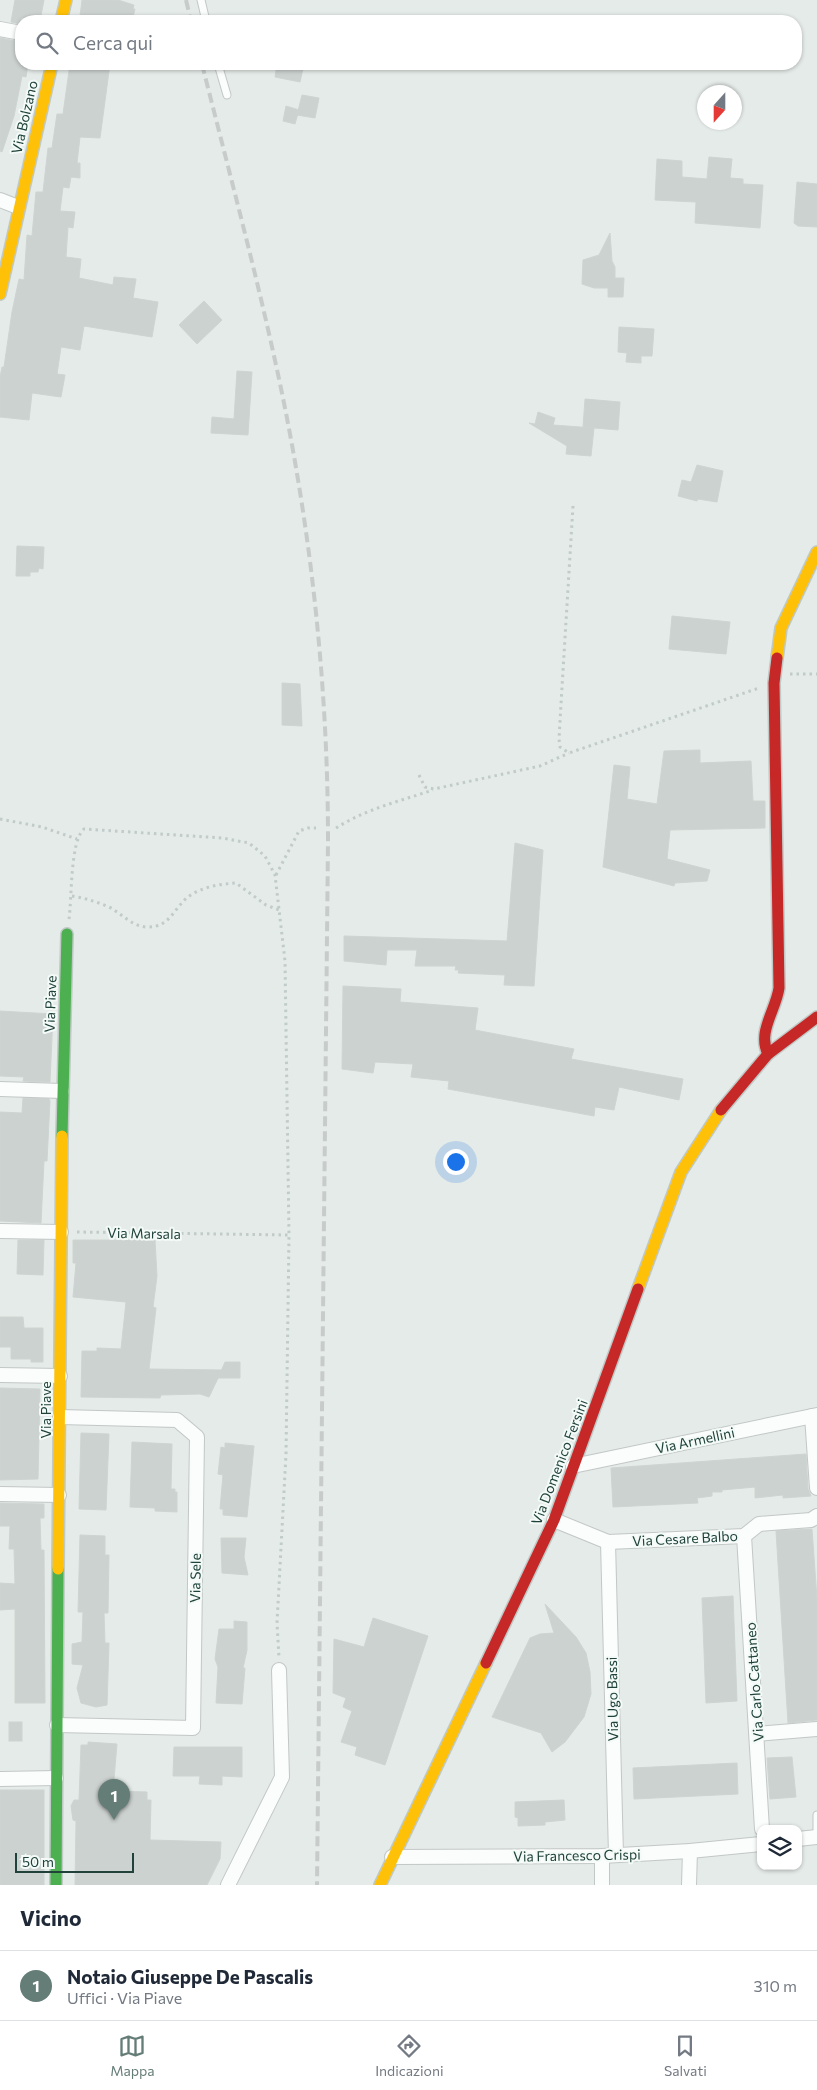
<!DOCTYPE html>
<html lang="it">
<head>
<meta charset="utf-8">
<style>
	body { margin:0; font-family:Commissioner,sans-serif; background:#f2f2f3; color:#1f2937 }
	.controls { position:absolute; right:15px; bottom:15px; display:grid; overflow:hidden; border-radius:10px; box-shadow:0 1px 4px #0004 }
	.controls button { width:45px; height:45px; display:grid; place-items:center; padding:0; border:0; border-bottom:1px solid #e0e1e3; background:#fff; color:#1f2937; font:25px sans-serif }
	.compass { position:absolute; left:697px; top:85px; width:45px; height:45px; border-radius:50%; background:#fff; box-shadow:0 1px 4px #0004; rotate:201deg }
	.scale { position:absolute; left:15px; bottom:12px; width:119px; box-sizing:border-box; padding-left:5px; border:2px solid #20423a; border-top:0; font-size:14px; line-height:18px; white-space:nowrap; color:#20423a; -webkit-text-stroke:4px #f3faf7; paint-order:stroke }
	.you { position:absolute; left:455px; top:1161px; width:18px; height:18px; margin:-12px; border:4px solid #fff; border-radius:50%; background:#1a73e8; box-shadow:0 0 0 8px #1a73e833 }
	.badge { display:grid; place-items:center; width:32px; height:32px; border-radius:50%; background:#657d77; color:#fff; font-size:16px; font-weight:700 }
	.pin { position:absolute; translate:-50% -41px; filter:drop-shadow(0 1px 2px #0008) }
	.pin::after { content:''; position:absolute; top:26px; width:18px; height:15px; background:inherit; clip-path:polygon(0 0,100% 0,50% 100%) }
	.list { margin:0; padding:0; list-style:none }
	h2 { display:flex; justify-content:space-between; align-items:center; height:65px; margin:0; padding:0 20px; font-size:21px }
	h2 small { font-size:16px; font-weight:400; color:#747a83 }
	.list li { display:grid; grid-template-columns:32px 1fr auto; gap:15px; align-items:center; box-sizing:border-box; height:70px; padding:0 20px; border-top:1px solid #e0e1e3 }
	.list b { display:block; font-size:19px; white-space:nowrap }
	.list p { margin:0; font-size:16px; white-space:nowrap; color:#747a83 }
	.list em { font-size:16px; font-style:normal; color:#747a83 }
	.icon { flex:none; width:28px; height:28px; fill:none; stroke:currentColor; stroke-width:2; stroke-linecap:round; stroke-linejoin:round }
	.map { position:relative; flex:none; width:817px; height:1885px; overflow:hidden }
	.search { position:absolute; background:#fff; box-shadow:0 1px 4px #0004; left:15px; right:15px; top:15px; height:55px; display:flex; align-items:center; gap:12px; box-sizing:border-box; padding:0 18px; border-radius:20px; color:#747a83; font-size:19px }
	.sheet { height:135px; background:#fff }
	nav { display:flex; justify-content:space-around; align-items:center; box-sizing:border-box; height:70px; border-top:1px solid #e0e1e3; background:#fff; font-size:14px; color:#747a83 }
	nav a { display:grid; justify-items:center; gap:2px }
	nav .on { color:#657d77 }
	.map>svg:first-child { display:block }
	.building { fill:#ccd2d0; stroke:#ced4d1 }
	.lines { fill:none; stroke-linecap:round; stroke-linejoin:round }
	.lane-casing { stroke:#c2c8c6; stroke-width:9 }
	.street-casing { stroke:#c2c8c6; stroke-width:16 }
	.fast-casing { stroke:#c0c9c6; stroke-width:14 }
	.slow-casing { stroke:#c0c9c6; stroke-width:14 }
	.jam-casing { stroke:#c0c9c6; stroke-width:14 }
	.path { stroke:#c1cbc9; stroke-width:3; stroke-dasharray:2.5 4; stroke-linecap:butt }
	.lane { stroke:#fbfcfc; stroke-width:7 }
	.street { stroke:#fbfcfc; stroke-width:14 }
	.fast { stroke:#4caf50; stroke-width:11 }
	.slow { stroke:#ffc107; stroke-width:11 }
	.jam { stroke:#c62828; stroke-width:11 }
	.rail { stroke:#c7ccca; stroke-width:4; stroke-dasharray:10 5; stroke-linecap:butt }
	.labels { text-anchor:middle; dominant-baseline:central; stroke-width:4; stroke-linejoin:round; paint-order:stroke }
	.street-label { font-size:14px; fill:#20423a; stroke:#f3faf7 }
</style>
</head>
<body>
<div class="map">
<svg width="817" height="1885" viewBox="0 0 817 1885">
	<rect width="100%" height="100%" fill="#e5ebe8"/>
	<!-- building -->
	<g class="building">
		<path d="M15,0H44L40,21L21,18V24L11,22Z"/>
		<path d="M82,0H118L134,5L133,9H135L132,21H109L80,16Z"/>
		<path d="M0,38L21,42V64H28L26,77L22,76L14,116L2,152L0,151Z"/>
		<path d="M70,64H110L100,138L80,137L77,163H80V178L71,177L69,188L63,187L60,211L75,212L73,228L68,227L66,257L81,259L79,278L113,285L114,277L136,279L133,298L158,302L152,337L84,326L80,350L61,347L57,374L65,375L61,397L32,393L29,420L0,417V377L2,367H4L12,312L19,279L24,280L27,235L32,236L36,192H43L48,148H52L57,114H63Z"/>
		<path d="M277,64H304L300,82L275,77Z"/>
		<path d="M302,95L319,98L315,118L297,115Z"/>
		<path d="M286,106L299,110L295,124L283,121Z"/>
		<path d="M709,157L732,159L730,178L743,179V184L763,185L760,228L695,223L696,202L655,200L657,159L682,161V177L707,179Z"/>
		<path d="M797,182L817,184V227L798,226L794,223Z"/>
		<path d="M610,233L612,261L615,267V278H624L623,297H608V288H594L582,284L583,260L599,255Z"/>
		<path d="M204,301L222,320L197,344L179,325Z"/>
		<path d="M619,327L654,329L652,356H641V363L626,362L627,353L618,352Z"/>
		<path d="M237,371L252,372L248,435L211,433L212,417L234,419Z"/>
		<path d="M585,399L620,402L618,430L583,427Z"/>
		<path d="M538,412L555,418L553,425L594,428L591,456L566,454L567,446L529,423L535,424Z"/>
		<path d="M697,465L723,471L717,502L698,499L697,501L678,496L682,480L691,482Z"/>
		<path d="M17,546L44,547L43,569L39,568L38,572H30V576H16Z"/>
		<path d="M672,616L730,622L726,654L669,649Z"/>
		<path d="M282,683L300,684L302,726L282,725Z"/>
		<path d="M700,750V763L751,761L753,801H765V828L670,830L667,859L710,870L707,881L675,883L674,886L603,867L614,765L630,767L627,799L657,804L664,751Z"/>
		<path d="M515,843L543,850L534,986L504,985L505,975L458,973L459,970H455L456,966H415L417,950H387L386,965L344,961V936L507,941Z"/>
		<path d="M343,986L401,989L400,1002L478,1008L475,1030L574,1049L571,1059L683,1079L679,1100L619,1087L614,1110L595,1107L594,1116L448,1089L449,1081L411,1077L413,1064L375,1062L373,1073L342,1069Z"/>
		<path d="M0,1011L53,1014L50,1082L23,1081L24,1077L0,1076Z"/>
		<path d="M23,1098L49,1099L50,1101L47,1161H44L41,1223L0,1221V1112L22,1113Z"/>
		<path d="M18,1240H44L43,1275L17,1274Z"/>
		<path d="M73,1240H155L157,1276L153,1307L156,1308L149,1369L222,1370L209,1397L200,1394L161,1395L160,1398L81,1397L82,1351H97V1348L121,1349L126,1302L73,1297L76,1263H73Z"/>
		<path d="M0,1317H23L24,1328H43V1362H31V1359H11V1347H0Z"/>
		<path d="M225,1362H240V1378H218Z"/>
		<path d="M0,1388L40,1389L38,1479L0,1480Z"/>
		<path d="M81,1433L109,1434L106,1510L79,1509Z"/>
		<path d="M132,1442L172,1444L171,1489H175V1492H177V1512L155,1511V1508L130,1507Z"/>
		<path d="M225,1443L254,1446L247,1517L223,1515V1509H220L223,1475L218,1474L221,1447L225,1448Z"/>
		<path d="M806,1454L808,1489L811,1496L783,1498V1495L755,1498V1487L722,1490V1492H712V1496L697,1498L698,1503L613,1507L611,1468Z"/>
		<path d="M0,1503L44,1504V1518H40L41,1550H44L45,1703H15V1609L0,1610V1583L15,1584L14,1549H9L10,1526H0Z"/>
		<path d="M812,1529L817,1599V1720L788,1723L776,1531Z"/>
		<path d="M80,1535L105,1536V1555H109L108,1613H104L105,1643H109L107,1705L96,1707L81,1703L77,1688L83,1665L72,1664V1644L82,1642L83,1612H78Z"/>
		<path d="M221,1538H246L244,1557L248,1575L222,1573Z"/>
		<path d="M733,1596L737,1701L706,1703L702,1598Z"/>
		<path d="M545,1604L576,1637L586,1653L590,1672L591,1694L584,1717L565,1742L552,1752L541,1733L492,1717L530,1638L540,1634L554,1633Z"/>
		<path d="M373,1618L428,1636L385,1765L355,1755L357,1747L341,1742L352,1711L343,1707L346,1698L333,1693L334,1639L364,1647Z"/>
		<path d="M234,1621L247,1622V1650L243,1668H245L242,1704L216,1703L218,1667L215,1659L219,1629H234Z"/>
		<rect x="9" y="1722" width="13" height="19"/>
		<path d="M88,1742L117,1744L113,1791L147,1792V1800H151L150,1840L221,1842L220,1859L207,1885H75L76,1821L73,1820L71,1806L74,1800H79L81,1745H88Z"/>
		<path d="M174,1747H242V1777L222,1776V1785L199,1784L200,1776H173Z"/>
		<path d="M792,1757L796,1797L770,1799L767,1758Z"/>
		<path d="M737,1763L738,1794L634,1799L633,1768Z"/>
		<rect x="0" y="1790" width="44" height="95"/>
		<path d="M564,1800L565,1820L545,1822V1825L518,1826V1818L515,1817V1802Z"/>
	</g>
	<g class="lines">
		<defs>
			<g id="lane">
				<path d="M201,0L206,21"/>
				<path d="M218,64L227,95"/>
				<path d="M817,1815V1832"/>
			</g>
			<g id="street">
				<path d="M0,29L21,33"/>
				<path d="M0,200L18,207"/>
				<path d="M0,1089L62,1091"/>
				<path d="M0,1231L61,1232"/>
				<path d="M0,1375L60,1376"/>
				<path d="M812,1416L817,1488"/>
				<path d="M573,1466L817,1415"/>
				<path d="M0,1494L59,1495"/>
				<path d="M554,1520L608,1542L744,1536L759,1524L811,1520L817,1516"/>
				<path d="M744,1536L762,1829"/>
				<path d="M608,1542L616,1855"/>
				<path d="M57,1725L193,1728L197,1437L177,1420L60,1417"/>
				<path d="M757,1734L817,1729"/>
				<path d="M0,1779L56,1778"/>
				<path d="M798,1839L817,1837"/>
				<path d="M602,1856V1885"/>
				<path d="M392,1857L602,1856L690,1851L761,1844"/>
				<path d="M228,1885L282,1777L279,1670"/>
				<path d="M689,1885L690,1851"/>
			</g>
			<g id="fast">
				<path d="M62,1136L67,934"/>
				<path d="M56,1885L58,1569"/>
			</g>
			<g id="slow">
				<path d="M61,21L66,0"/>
				<path d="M0,294L52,64"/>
				<path d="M777,658L781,628L817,552"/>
				<path d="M638,1289L681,1172L721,1110"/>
				<path d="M58,1569L62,1136"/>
				<path d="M380,1885L486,1663"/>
			</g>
			<g id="jam">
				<path d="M768,1054C757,1032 776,1010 779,988L774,683L777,658"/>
				<path d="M721,1110L768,1054L817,1017"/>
				<path d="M486,1663L554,1520L638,1289"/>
			</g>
		</defs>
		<!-- lane casing -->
		<use href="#lane" class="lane-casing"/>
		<!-- street casing -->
		<use href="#street" class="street-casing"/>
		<!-- fast casing -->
		<use href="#fast" class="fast-casing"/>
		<!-- slow casing -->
		<use href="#slow" class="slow-casing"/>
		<!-- jam casing -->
		<use href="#jam" class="jam-casing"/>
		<!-- path -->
		<g class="path">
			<path d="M573,506L561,704L559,739L560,747L569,753L759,688"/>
			<path d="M790,674H817"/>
			<path d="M419,775L425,787L434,789L540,766L569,753"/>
			<path d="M0,819L42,827L77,839"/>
			<path d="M336,828C366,809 400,801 433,790"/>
			<path d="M276,875L299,831L308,828H316"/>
			<path d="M72,896C85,898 97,902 109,907C122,914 132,926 146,927C170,928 173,909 188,897C201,887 220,884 236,883L266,905L279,910"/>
			<path d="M69,919C72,898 70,841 84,829L222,838L249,843L265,856L275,875L285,961L289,1235L286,1454L277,1623L279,1657"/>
			<path d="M77,1232L289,1235"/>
		</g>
		<!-- lane -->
		<use href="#lane" class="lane"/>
		<!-- street -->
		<use href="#street" class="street"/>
		<!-- fast -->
		<use href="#fast" class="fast"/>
		<!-- slow -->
		<use href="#slow" class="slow"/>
		<!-- jam -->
		<use href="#jam" class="jam"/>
		<!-- rail -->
		<g class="rail">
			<path d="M186,0L191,21"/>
			<path d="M202,64C227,164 254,264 276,365C310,520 328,682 328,841L317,1885"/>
		</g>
	</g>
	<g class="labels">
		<!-- street labels -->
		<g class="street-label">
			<text transform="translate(24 117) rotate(-77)">Via Bolzano</text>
			<text transform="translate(50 1004) rotate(-88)">Via Piave</text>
			<text transform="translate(144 1233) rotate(1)">Via Marsala</text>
			<text transform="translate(45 1410) rotate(-90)">Via Piave</text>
			<text transform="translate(695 1440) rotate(-12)">Via Armellini</text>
			<text transform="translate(559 1462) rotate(-69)">Via Domenico Fersini</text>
			<text transform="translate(685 1538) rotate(-3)">Via Cesare Balbo</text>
			<text transform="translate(195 1578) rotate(-89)">Via Sele</text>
			<text transform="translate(754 1682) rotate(-94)">Via Carlo Cattaneo</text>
			<text transform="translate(612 1699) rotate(-91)">Via Ugo Bassi</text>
			<text transform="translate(577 1855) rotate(-1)">Via Francesco Crispi</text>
		</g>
	</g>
</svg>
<div class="controls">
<button><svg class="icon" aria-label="layers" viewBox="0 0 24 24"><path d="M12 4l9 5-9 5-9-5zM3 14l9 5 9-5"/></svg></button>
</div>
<svg class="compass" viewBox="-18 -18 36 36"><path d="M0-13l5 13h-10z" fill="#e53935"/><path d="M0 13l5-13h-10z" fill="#747a83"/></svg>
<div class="scale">50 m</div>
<div class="you"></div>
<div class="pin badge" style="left:114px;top:1820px">1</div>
<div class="search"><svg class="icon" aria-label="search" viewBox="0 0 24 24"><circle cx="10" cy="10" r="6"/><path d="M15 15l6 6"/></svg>Cerca qui</div>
</div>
<section class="sheet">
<h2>Vicino<small></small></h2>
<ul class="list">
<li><span class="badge">1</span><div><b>Notaio Giuseppe De Pascalis</b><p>Uffici · Via Piave</p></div><em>310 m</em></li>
</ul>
</section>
<nav>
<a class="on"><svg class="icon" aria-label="map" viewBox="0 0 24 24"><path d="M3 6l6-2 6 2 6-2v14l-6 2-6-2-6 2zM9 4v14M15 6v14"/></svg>Mappa</a>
<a><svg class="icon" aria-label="directions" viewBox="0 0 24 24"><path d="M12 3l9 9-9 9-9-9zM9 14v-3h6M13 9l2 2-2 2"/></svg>Indicazioni</a>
<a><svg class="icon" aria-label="saved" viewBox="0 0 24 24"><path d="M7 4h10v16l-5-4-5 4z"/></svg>Salvati</a>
</nav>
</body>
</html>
